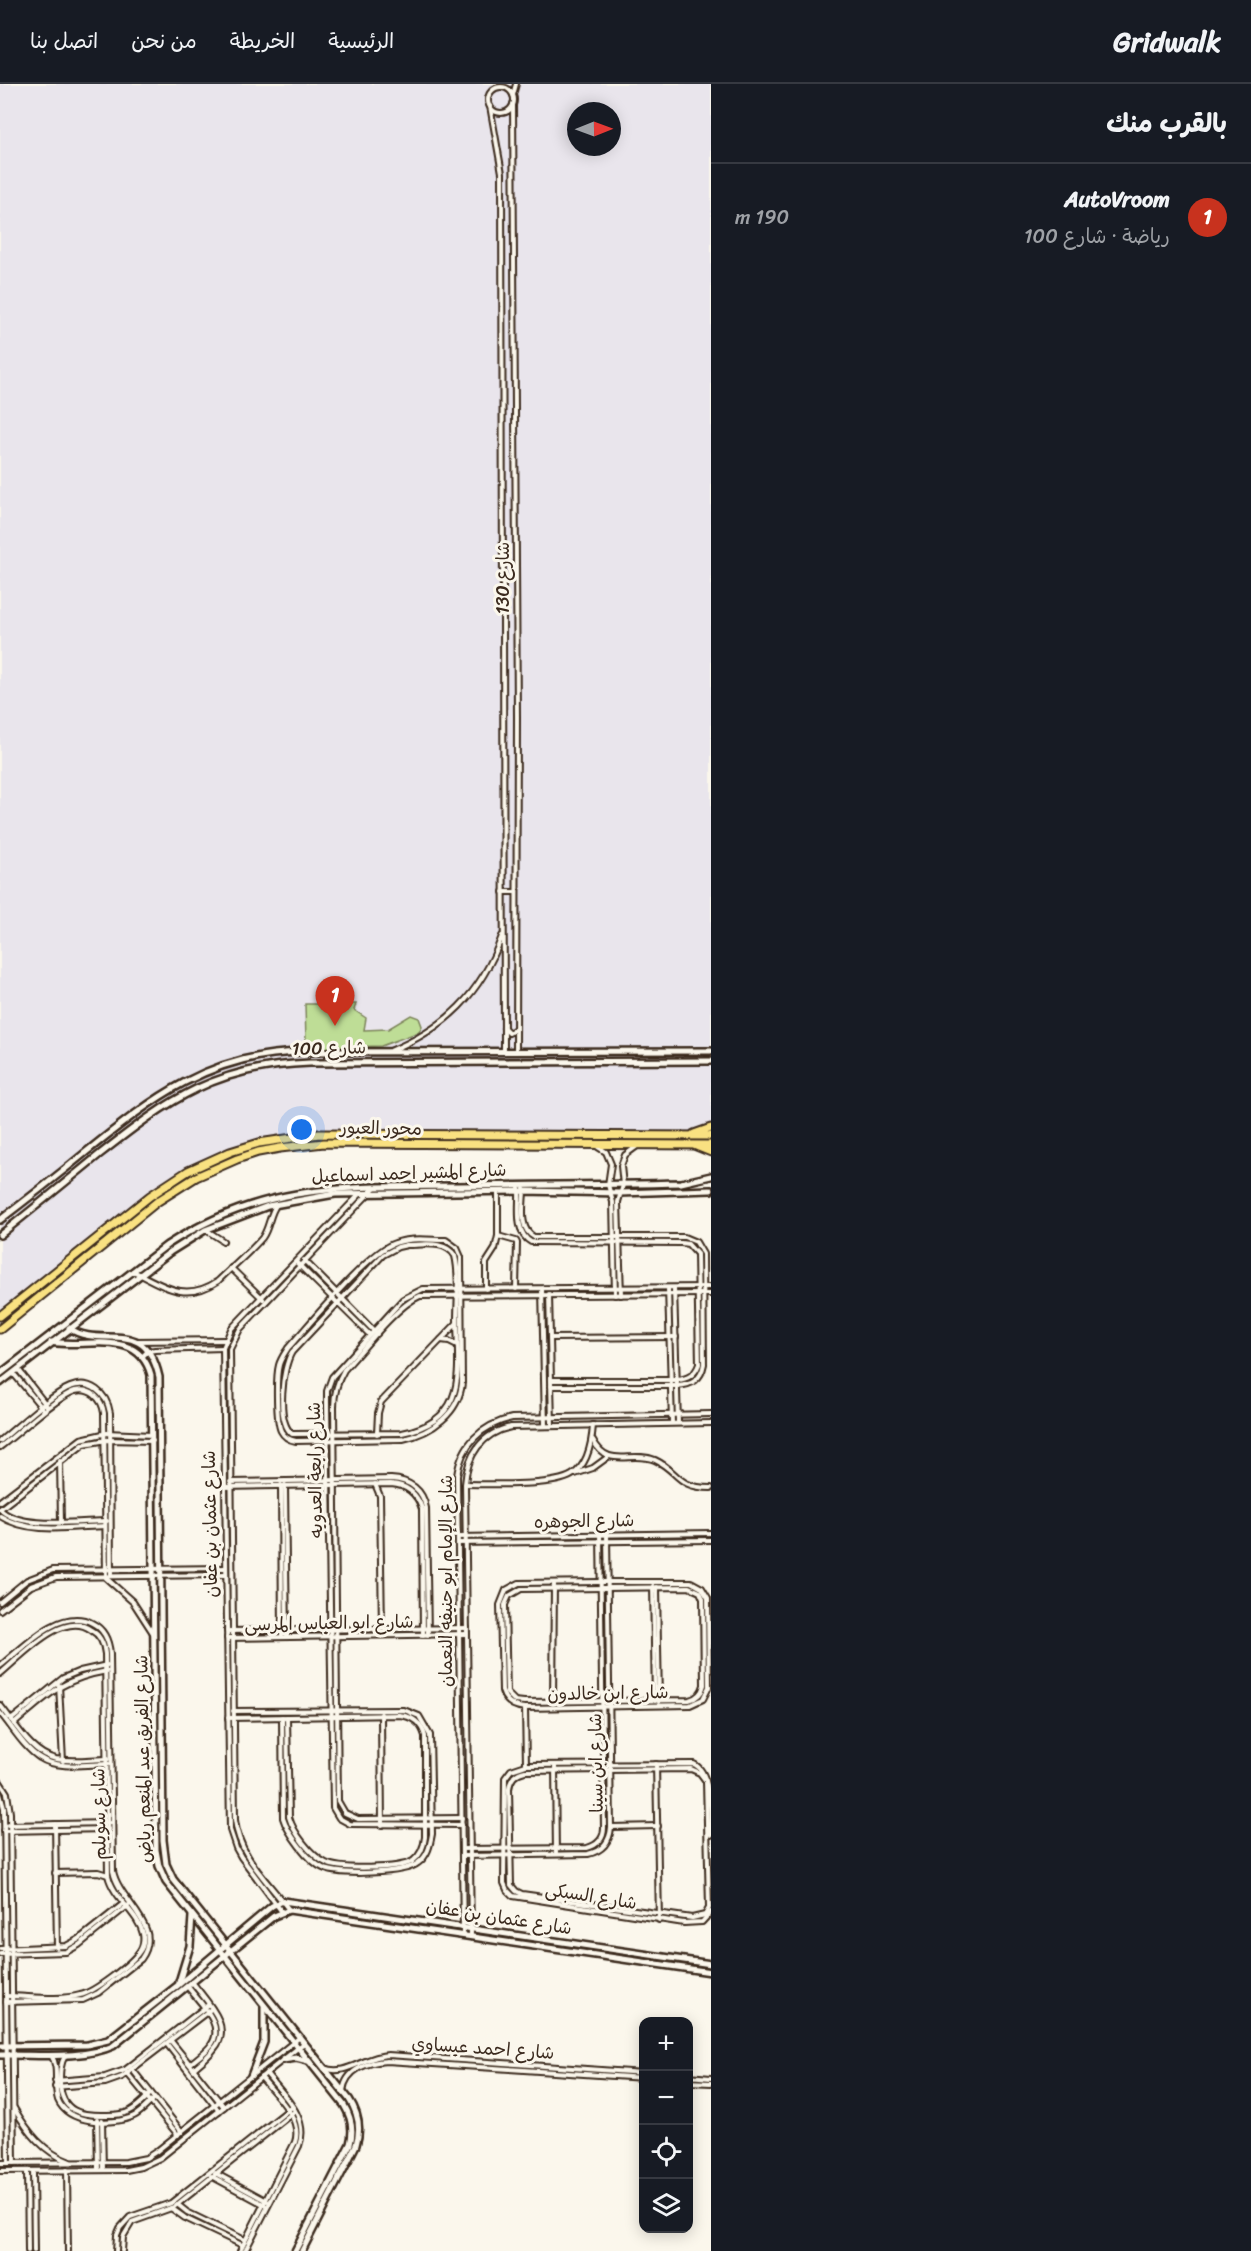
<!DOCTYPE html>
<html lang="ar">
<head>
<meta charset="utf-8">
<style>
	body { margin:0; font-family:Sriracha,"Playpen Sans Arabic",sans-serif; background:#20242c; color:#f1f3f6; direction:rtl }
	.controls { position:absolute; right:18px; bottom:18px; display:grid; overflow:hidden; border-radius:12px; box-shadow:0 3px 15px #0003 }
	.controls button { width:54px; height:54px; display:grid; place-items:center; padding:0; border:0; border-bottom:2px solid #363941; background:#171b24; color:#f1f3f6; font:30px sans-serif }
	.compass { position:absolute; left:567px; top:18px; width:54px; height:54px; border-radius:50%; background:#171b24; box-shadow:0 3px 15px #0003; rotate:89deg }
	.you { position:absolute; left:302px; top:1046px; width:21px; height:21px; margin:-15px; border:4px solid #fff; border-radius:50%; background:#1a73e8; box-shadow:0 0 0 9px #1a73e833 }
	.badge { display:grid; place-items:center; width:39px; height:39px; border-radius:50%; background:#c8321e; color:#fff; font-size:20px; font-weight:700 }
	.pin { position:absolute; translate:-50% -50px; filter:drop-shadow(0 2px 3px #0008) }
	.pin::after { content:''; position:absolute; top:32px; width:21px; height:18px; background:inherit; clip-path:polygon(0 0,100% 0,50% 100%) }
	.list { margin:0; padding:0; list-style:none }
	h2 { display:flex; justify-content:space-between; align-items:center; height:78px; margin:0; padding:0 24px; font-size:26px }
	h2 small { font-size:20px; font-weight:400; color:#9ea1a6 }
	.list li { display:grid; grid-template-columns:39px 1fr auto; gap:18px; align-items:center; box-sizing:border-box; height:108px; padding:0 24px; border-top:2px solid #363941 }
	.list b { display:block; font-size:22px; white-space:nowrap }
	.list p { margin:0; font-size:20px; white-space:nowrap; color:#9ea1a6 }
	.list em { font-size:20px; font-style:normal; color:#9ea1a6 }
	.icon { flex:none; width:33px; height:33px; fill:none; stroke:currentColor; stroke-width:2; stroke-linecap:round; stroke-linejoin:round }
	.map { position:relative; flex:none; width:711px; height:2167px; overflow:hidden; direction:ltr }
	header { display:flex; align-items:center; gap:36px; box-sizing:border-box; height:84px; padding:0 30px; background:#171b24; border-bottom:2px solid #363941 }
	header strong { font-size:28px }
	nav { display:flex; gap:33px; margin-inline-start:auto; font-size:21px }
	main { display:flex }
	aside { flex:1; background:#171b24 }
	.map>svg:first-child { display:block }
	.built { fill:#e9e5ec; fill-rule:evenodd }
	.green { fill:#bedd96; stroke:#7c845a; stroke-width:1.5 }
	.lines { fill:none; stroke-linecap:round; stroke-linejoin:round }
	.minor-casing { stroke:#3b2a1e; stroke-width:8 }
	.tertiary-casing { stroke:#3b2a1e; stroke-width:10 }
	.trunk-casing { stroke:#3b2a1e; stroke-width:11 }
	.minor { stroke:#fbf7ec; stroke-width:4 }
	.tertiary { stroke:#fbf7ec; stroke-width:5 }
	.trunk { stroke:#f9e181; stroke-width:7 }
	.labels { text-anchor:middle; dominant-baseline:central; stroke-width:6; stroke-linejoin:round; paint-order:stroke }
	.street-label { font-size:18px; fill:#3b2a1e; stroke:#fbf7ec }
</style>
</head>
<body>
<header>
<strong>Gridwalk</strong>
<nav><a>الرئيسية</a><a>الخريطة</a><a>من نحن</a><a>اتصل بنا</a></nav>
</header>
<main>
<aside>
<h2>بالقرب منك<small></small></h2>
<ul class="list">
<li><span class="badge">1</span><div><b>AutoVroom</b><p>رياضة · شارع 100</p></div><em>190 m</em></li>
</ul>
</aside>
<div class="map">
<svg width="711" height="2167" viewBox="0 0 711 2167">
	<rect width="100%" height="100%" fill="#fbf7ec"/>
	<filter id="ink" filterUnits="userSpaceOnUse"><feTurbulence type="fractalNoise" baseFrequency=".0167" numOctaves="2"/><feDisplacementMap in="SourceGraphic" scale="12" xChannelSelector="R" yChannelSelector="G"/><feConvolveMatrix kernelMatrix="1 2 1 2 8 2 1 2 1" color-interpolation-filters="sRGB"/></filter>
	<g filter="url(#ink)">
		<!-- built -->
		<path class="built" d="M0,0H711V1058L307,1055L262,1062L211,1080L173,1102L0,1238ZM576,27H612V63H576Z"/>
		<!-- green -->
		<path class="green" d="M305,920H356L354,926L366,934L364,946L388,945L411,931L419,934L422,942L419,948L381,962L313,964L306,958Z"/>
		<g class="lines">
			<defs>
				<g id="minor">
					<circle cx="501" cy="16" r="13"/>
					<path d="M513,11L516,0"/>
					<path d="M513,20L517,632L516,968"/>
					<path d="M490,22L502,89L504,967"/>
					<path d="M503,808H516"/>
					<path d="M504,944L509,949L515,945"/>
					<path d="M390,967C446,944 481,910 502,852"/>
					<path d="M598,1063L606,1068L611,1080L608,1101L613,1118L615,1211"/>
					<path d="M519,1105C520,1122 514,1149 531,1158L681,1159L688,1160L697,1170L699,1280C695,1291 688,1295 677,1296H551"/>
					<path d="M524,1105C524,1120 518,1145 534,1153H684L696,1158L703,1170L704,1280C701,1296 692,1301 677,1302H551"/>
					<path d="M206,1146L223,1157"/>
					<path d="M498,1152L516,1157L517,1159L516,1205"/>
					<path d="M446,1156L457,1164L461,1173L462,1299C459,1329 432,1349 403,1355L296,1357C289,1356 284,1353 281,1347C276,1337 276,1292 279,1281C281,1274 285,1269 288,1264C309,1241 369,1167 395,1159C410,1153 430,1156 446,1156Z"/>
					<path d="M407,1161C423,1161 446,1156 455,1172C460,1192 457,1216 457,1237C458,1289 468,1336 402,1349L292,1350C276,1337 282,1284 292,1268L383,1171L398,1163Z"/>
					<path d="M304,1176L377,1250"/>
					<path d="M296,1178L370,1251"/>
					<path d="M231,1184L263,1215"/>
					<path d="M133,1187C164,1202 185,1219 218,1197C232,1183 249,1169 262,1154C270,1143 269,1130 277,1120"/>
					<path d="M668,1204L672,1339"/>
					<path d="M674,1204L678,1339"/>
					<path d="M486,1205V1179L495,1165L498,1152V1108"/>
					<path d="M542,1205L545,1342"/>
					<path d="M549,1210L552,1341"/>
					<path d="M621,1211L618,1118L623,1101L621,1082L625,1071L636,1063"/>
					<path d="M550,1254L676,1253"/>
					<path d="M441,1256L449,1257L457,1261"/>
					<path d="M135,1257L227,1256"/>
					<path d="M142,1273L148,1267L155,1266L223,1264"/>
					<path d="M18,1285L47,1322"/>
					<path d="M13,1289L43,1325"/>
					<path d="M377,1350L378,1329L381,1318L457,1239"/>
					<path d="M593,1356C608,1386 631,1366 655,1376C679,1387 676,1404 711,1404"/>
					<path d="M0,1357C17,1343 52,1310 70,1303C90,1295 107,1309 110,1329L111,1492"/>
					<path d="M0,1363C16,1351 58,1312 75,1307C91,1303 102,1315 104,1329L106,1494L133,1518L153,1549"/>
					<path d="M60,1377L61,1438"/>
					<path d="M575,1390L593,1384L608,1373"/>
					<path d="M230,1398L391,1395C410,1396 423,1406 426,1424L428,1551"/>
					<path d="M375,1400L380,1412L382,1545"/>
					<path d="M466,1400C491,1400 552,1403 572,1391C588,1381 592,1357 593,1341"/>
					<path d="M281,1401L282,1553"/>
					<path d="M285,1401L287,1553"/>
					<path d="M225,1403L391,1400C407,1401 417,1409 422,1425L423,1551"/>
					<path d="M0,1417L81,1355L107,1349L152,1351"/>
					<path d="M0,1425L84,1360L107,1356L153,1357"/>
					<path d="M0,1425C19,1446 81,1437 107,1437"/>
					<path d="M0,1432C29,1451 73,1443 105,1442"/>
					<path d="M458,1453L711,1449"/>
					<path d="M458,1459L711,1456"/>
					<path d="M601,1498H691L702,1504L708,1514L709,1603L703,1615L690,1621L525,1624C514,1623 505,1618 502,1607L500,1521L506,1506L519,1499Z"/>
					<path d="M653,1502L655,1617"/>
					<path d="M657,1503L659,1618"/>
					<path d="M689,1503L700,1508L703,1515L704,1601C702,1609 698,1614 689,1616L524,1618L515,1617L507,1609L505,1521L509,1512L521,1505Z"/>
					<path d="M0,1518L27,1496L53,1486L226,1484"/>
					<path d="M0,1526L31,1502L56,1493L226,1491"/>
					<path d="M227,1547L467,1544"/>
					<path d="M227,1554L467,1550"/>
					<path d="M0,1582C23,1564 60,1522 92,1539C104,1545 109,1557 110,1570L113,1787C119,1818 165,1842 141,1875L98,1909L83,1916L6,1918"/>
					<path d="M0,1590C21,1573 63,1525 91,1546C100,1551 104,1560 105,1570L108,1791C113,1814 138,1829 143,1850C144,1856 143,1863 139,1868C132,1879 93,1909 80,1911C57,1917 29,1912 6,1912"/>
					<path d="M59,1601L63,1677"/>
					<path d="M553,1619L554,1499"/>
					<path d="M0,1621C15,1639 31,1670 56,1675C73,1678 91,1675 108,1675"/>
					<path d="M525,1624L526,1681"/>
					<path d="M233,1627L404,1626L419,1632L430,1651L432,1750C430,1761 428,1772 418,1779C405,1790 338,1792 323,1784C309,1778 287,1748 283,1734L282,1633"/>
					<path d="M0,1629C12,1643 24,1664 40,1674C58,1686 88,1680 109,1680"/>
					<path d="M381,1630L382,1741"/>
					<path d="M228,1634L399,1631C412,1632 421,1638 425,1652V1753C424,1763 421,1771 413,1777C400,1785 340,1786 326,1779C311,1772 293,1748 289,1733L287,1633"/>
					<path d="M11,1636L63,1594L80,1587L107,1581"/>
					<path d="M14,1640C48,1611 61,1595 107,1587"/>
					<path d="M656,1680L659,1836"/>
					<path d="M555,1681L556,1770"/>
					<path d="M691,1685L700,1689L706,1697L709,1824L705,1831L692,1834L522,1810L516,1807L511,1801L509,1705C510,1695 515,1689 525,1687Z"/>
					<path d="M0,1698L7,1709L10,1729L14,2079"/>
					<path d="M0,1710L4,1724L8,2079"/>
					<path d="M462,1734L358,1735L345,1729L338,1717L334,1323C334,1309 337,1298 344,1286C363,1266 396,1222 420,1212L711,1210"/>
					<path d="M55,1740L57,1864"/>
					<path d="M8,1741L109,1739"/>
					<path d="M462,1741L350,1740L339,1734L333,1724L327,1318V1307L332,1293L403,1215L423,1205L711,1203"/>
					<path d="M611,1743L658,1742"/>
					<path d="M4,1747L108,1745"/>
					<path d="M711,1751C711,1729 711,1688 694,1680L526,1681L511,1686L505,1694L504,1799L507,1806L513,1812L684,1839L702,1838L711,1828"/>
					<path d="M462,1765L587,1764C598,1761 604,1754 604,1744L600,1450"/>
					<path d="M462,1772L588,1770C602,1767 610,1758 611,1743L607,1450"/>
					<path d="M55,1789L98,1788L108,1791"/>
					<path d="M289,1826C268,1797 239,1773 235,1736L230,1265L240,1245L375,1103"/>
					<path d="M282,1828L241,1773L236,1764L230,1746L223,1264L231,1245L360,1110"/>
					<path d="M463,1851L457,1392C461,1361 481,1341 512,1334L711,1330"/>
					<path d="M471,1852L465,1400C467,1371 482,1349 511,1343L711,1339"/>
					<path d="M0,1865L66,1862L79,1855L123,1820"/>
					<path d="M0,1870L66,1868L79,1861L130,1820"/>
					<path d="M193,1899C206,1917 234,1943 214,1965C208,1973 200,1979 193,1985"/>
					<path d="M188,1903C199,1918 226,1941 211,1961C206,1968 197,1974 190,1980"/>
					<path d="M171,1957L224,2023"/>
					<path d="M167,1960L219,2027"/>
					<path d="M51,1971C60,1984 53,2001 58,2016C68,2040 113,2042 134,2032C142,2028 148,2020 155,2014"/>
					<path d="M65,1972C60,1980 60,1989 60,1999C61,2028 81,2032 107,2031C115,2031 123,2031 130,2027C138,2023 145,2015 151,2009"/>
					<path d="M324,1984C346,1993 364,1972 388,1971L644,1989"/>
					<path d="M132,1985L182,2048"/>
					<path d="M127,1989L178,2051"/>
					<path d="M688,1992L711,1994"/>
					<path d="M55,1997L105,1993L125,1986L208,1921"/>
					<path d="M688,1998L711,1999"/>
					<path d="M55,2003L105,1999L122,1993L211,1925"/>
					<path d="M343,2007C346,1985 368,1978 387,1977L644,1994"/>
					<path d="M14,2024C28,2048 43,2068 70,2078"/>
					<path d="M97,2035L98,2086"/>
					<path d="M102,2036L103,2086"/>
					<path d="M0,2079L126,2078L146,2074L157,2067L300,1953"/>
					<path d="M67,2086L68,2167"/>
					<path d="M0,2087L126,2086L141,2083L160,2074L304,1959"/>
					<path d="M27,2087L28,2167"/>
					<path d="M33,2087L34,2167"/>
					<path d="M215,2089L267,2117"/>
					<path d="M211,2092L265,2121"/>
					<path d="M177,2120L187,2128L245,2156"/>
					<path d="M171,2124L185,2134L242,2161"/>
					<path d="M116,2167L117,2151L120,2144L130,2133L171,2119L292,2023"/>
					<path d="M122,2167L123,2153L132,2138L174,2123L295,2027"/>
					<path d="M240,2167L295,2058C303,2034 275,2011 261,1993"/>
					<path d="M245,2167L299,2062C310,2033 282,2010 266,1989"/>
				</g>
				<g id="tertiary">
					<path d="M0,1136C29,1114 58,1091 86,1068C154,1013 210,970 301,968L711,967"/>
					<path d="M0,1151C34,1124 67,1097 100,1070C171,1014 217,982 310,979L711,977"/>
					<path d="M69,1244C101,1267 145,1230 159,1293L163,1756L166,1780L173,1795L349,2015C359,2030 361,2045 356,2061L302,2167"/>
					<path d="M51,1258C86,1265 138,1243 151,1291L156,1766L159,1782L166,1798L344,2021C352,2034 354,2046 350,2060L295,2167"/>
					<path d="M0,1290L167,1161C264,1098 348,1103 459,1102C533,1101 607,1101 681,1099L711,1092"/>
					<path d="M0,1299L170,1168L205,1146L268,1122L335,1110L524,1107L620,1109L711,1106"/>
					<path d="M179,1898L190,1862L192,1832"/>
					<path d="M0,1962L87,1961L108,1956L177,1902L272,1822L283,1817L711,1880"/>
					<path d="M0,1971C34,1970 82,1976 113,1962L274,1832L289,1826L711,1888"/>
					<path d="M283,1976L296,1974L308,1977"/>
					<path d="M251,1992L264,1958V1923"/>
				</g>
				<g id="trunk">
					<path d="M694,1050L711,1044"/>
					<path d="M696,1062L711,1068"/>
					<path d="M0,1232L150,1112L188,1087L230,1068L259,1059L319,1050L711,1052"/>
					<path d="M0,1245L158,1117L196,1093L237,1075L258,1068L280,1064L324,1059L711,1061"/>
				</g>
			</defs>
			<!-- minor casing -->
			<use href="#minor" class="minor-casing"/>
			<!-- tertiary casing -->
			<use href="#tertiary" class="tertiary-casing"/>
			<!-- trunk casing -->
			<use href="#trunk" class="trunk-casing"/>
			<!-- minor -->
			<use href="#minor" class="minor"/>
			<!-- tertiary -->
			<use href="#tertiary" class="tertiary"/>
			<!-- trunk -->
			<use href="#trunk" class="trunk"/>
		</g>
	</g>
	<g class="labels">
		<!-- street labels -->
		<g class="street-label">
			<text transform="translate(503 494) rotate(-90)">شارع 130</text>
			<text transform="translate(329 964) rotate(-1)">شارع 100</text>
			<text transform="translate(381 1044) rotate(1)">محور العبور</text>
			<text transform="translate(409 1089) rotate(-2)">شارع المشير احمد اسماعيل</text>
			<text transform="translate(315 1386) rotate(-91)">شارع رابعة العدويه</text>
			<text transform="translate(584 1437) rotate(-1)">شارع الجوهره</text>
			<text transform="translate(210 1440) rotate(-91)">شارع عثمان بن عفان</text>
			<text transform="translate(446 1497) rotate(-90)">شارع الإمام ابو حنيفه النعمان</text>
			<text transform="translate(329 1539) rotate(-1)">شارع ابو العباس المرسى</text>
			<text transform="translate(608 1609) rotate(-1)">شارع ابن خالدون</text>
			<text transform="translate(143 1675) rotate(-91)">شارع الفريق عبد المنعم رياض</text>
			<text transform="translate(596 1679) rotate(-91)">شارع ابن سينا</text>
			<text transform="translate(99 1730) rotate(-91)">شارع سويلم</text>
			<text transform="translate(591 1812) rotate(9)">شارع السبكى</text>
			<text transform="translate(499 1833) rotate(9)">شارع عثمان بن عفان</text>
			<text transform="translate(483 1964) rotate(4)">شارع احمد عيساوي</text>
		</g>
	</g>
</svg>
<div class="controls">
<button>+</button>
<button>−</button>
<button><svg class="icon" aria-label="locate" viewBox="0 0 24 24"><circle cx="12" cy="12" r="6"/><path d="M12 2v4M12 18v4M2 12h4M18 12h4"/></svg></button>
<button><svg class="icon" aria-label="layers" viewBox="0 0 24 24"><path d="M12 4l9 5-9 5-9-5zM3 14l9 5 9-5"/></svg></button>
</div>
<svg class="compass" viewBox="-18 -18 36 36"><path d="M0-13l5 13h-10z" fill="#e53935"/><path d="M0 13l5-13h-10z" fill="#9ea1a6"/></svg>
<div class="you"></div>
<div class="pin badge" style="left:335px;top:942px">1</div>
</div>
</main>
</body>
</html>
